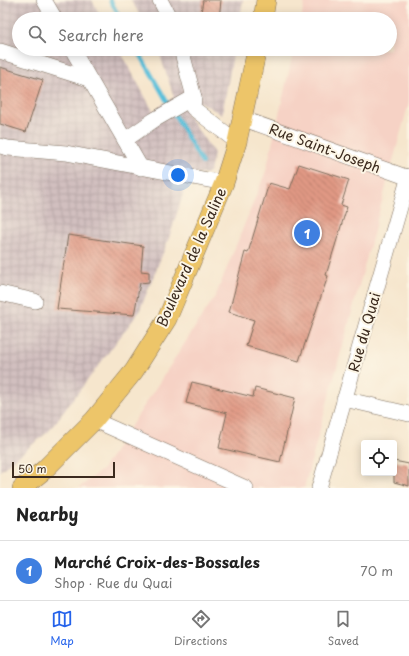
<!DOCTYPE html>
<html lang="en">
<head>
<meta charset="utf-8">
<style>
	body { margin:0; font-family:"Playpen Sans",sans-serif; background:#f6f6f6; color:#222 }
	.controls { position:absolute; right:12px; bottom:12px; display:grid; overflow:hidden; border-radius:4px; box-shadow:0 2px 10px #0003 }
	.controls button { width:36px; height:36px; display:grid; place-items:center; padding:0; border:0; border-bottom:1px solid #e0e0e0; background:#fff; color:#222; font:20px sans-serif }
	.scale { position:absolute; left:12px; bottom:10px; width:103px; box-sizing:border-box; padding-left:4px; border:2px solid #3b2a1e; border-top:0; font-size:11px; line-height:14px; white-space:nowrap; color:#3b2a1e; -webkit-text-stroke:3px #fcf5e5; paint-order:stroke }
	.you { position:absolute; left:178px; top:175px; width:14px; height:14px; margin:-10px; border:3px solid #fff; border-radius:50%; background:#1a73e8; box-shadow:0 0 0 6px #1a73e833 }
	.badge { display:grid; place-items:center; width:26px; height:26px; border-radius:50%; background:#2563eb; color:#fff; font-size:13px; font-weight:700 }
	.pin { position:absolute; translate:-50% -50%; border:2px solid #fff; box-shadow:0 1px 4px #0006 }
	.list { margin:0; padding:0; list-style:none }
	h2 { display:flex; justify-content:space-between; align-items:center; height:52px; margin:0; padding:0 16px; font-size:17px }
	h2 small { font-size:13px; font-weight:400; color:#767676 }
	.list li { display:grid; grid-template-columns:26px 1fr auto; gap:12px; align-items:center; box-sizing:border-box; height:60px; padding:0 16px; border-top:1px solid #e0e0e0 }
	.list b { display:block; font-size:15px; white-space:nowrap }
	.list p { margin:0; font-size:13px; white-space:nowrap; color:#767676 }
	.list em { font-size:13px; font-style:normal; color:#767676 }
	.icon { flex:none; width:22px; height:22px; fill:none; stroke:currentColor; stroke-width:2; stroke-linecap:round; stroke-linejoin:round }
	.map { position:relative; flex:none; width:409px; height:488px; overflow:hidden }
	.search { position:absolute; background:#fff; box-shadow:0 2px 10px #0003; left:12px; right:12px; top:12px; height:44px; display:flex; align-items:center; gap:10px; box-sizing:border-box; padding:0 14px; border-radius:22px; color:#767676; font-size:15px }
	.sheet { height:112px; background:#fff }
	nav { display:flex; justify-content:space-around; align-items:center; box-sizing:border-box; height:56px; border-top:1px solid #e0e0e0; background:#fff; font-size:11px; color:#767676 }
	nav a { display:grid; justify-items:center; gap:2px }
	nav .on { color:#2563eb }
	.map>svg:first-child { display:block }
	.built { fill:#f6d2c5 }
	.industrial { fill:url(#industrial-grid) }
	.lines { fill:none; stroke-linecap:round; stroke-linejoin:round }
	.stream { stroke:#5cc0da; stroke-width:4 }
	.building { fill:url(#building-back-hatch) }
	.minor-casing { stroke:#7c6c5b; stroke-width:16 }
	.major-casing { stroke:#7c6c5b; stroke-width:20 }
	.minor { stroke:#fff; stroke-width:15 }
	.major { stroke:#edc569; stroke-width:19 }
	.labels { text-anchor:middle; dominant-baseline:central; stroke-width:4; stroke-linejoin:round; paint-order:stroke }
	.street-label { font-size:14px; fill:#3b2a1e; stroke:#fcf5e5 }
</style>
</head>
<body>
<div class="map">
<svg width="409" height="488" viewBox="0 0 409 488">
	<defs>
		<pattern id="industrial-grid" width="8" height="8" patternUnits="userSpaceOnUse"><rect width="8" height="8" fill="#d1bfbf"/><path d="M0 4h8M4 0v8" fill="none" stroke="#b4a4a4"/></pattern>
		<pattern id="building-back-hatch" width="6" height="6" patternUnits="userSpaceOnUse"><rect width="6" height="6" fill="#e09884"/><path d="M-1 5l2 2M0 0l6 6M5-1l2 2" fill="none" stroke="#b77c6b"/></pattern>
	</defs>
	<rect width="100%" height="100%" fill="#fcf5e5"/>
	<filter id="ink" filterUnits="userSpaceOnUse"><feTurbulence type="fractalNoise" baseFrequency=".025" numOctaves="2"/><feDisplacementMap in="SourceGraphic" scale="8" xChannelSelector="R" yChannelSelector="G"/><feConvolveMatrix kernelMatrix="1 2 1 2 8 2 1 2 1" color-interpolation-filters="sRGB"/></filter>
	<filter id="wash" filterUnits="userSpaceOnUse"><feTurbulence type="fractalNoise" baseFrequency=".012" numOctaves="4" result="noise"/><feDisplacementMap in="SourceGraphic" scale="16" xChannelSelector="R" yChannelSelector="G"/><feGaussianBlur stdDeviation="0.9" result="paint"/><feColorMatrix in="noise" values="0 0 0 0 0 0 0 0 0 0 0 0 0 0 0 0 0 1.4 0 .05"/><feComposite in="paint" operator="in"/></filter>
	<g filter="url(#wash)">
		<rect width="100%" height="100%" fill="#f6e6cd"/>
		<!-- built -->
		<path class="built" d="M305,0H409V102L304,488H79L103,469L216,295L266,171L294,49H390V19H301Z"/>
		<!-- industrial -->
		<g class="industrial">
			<path d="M0,0H92L102,19H19V49H119L153,111L174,97L158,49H234L222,115L201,102L186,113L214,153L210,171L206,174L175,175L172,188L184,191L169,238L139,312L49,431L0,471Z"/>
			<path d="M131,0H243L240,19H142Z"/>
		</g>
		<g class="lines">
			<!-- stream -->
			<g class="stream">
				<path d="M110,0L121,19"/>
				<path d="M137,49L170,107"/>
				<path d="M173,112L202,163"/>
			</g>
		</g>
		<g id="blocks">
			<!-- building -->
			<g class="building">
				<path d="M203,0H221L219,19H200Z"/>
				<path d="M0,67L43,80L26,132L0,124Z"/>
				<path d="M299,164L349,180L341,205L347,207L326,275L328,276L299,361L246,346L254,320L229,312L245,252L248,253L269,183L290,189Z"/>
				<path d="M68,235L143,246L141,271L149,272V282L140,283L134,315L57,309Z"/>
				<path d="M192,382L253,397L255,388L295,398L280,462L219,448L227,413L186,403Z"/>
				<path d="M394,461L409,464V486L394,482Z"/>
			</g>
		</g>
	</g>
	<g filter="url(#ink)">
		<use href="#blocks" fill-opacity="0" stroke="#7c6c5b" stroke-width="1"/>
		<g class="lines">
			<defs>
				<g id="minor">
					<path d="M44,0L55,19"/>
					<path d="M160,0L170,19"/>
					<path d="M72,49L141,168"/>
					<path d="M181,49L194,97L193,108L237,142"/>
					<path d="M0,51L89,79"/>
					<path d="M241,118L409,178"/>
					<path d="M125,140L154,120L194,97"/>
					<path d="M0,146L8,148L66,153L224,183"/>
					<path d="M0,293L35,301"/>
					<path d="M344,399L409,414"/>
					<path d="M94,420L246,488"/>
					<path d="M319,488L409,176"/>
				</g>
				<g id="major">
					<path d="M263,19L266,0"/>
					<path d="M22,488L44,470L94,420L134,371L167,319L224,183L237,142L257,49"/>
				</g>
			</defs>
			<!-- minor casing -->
			<use href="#minor" class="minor-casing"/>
			<!-- major casing -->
			<use href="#major" class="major-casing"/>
			<!-- minor -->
			<use href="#minor" class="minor"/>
			<!-- major -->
			<use href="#major" class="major"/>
		</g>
	</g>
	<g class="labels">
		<!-- street labels -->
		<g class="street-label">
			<text transform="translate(325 148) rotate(20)">Rue Saint-Joseph</text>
			<text transform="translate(191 257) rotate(-66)">Boulevard de la Saline</text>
			<text transform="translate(364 332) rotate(-74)">Rue du Quai</text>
		</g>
	</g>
</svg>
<div class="controls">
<button><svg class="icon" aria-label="locate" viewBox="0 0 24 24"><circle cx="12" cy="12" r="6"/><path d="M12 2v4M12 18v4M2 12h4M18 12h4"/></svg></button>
</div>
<div class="scale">50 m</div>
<div class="you"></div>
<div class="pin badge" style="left:307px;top:233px;background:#3f7fe0">1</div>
<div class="search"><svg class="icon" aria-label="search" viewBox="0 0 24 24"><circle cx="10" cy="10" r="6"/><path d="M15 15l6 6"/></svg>Search here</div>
</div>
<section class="sheet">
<h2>Nearby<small></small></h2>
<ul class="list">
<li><span class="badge" style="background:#3f7fe0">1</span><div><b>Marché Croix-des-Bossales</b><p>Shop · Rue du Quai</p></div><em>70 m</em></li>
</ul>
</section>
<nav>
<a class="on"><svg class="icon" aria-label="map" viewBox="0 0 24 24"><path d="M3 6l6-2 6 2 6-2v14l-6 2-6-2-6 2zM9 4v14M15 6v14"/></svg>Map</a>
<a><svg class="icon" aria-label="directions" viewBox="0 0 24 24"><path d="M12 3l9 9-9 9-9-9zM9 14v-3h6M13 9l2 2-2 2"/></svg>Directions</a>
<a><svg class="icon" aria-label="saved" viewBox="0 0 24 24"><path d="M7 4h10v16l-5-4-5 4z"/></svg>Saved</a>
</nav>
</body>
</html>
